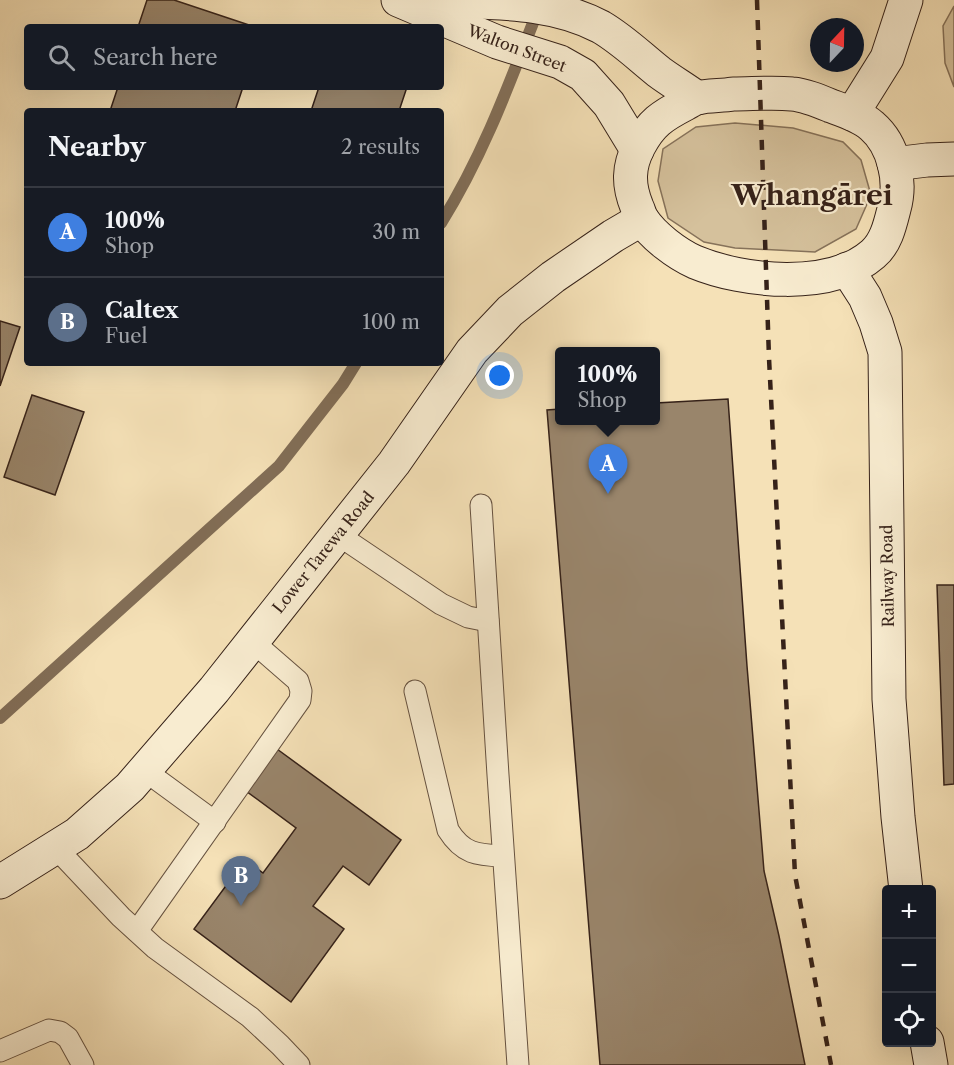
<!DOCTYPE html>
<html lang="en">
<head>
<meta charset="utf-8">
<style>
	body { margin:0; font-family:"Libre Caslon Text",serif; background:#20242c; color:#f1f3f6 }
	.controls { position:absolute; right:18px; bottom:18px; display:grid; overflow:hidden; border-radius:6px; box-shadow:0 6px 24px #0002 }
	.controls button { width:54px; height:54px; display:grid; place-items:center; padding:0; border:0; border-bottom:2px solid #363941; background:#171b24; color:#f1f3f6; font:30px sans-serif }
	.compass { position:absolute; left:810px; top:18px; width:54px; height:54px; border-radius:50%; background:#171b24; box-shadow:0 6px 24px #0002; rotate:22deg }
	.you { position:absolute; left:500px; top:376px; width:21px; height:21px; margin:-15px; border:4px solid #fff; border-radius:50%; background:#1a73e8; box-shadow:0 0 0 9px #1a73e833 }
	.badge { display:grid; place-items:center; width:39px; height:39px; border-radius:50%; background:#c59692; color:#fff; font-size:20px; font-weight:700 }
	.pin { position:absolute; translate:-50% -50px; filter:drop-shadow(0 2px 3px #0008) }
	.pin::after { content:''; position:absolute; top:32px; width:21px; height:18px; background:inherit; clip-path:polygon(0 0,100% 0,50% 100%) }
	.popup { position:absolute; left:555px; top:347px; width:105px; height:78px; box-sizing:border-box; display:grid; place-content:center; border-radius:6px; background:#171b24; filter:drop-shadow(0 2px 4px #0005); font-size:20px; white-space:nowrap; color:#9ea1a6 }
	.popup b { font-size:22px; color:#f1f3f6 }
	.popup::after { content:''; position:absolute; left:50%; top:100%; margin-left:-12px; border:12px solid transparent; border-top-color:#171b24 }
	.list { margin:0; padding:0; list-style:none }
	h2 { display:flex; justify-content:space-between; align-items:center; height:78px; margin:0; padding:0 24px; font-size:26px }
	h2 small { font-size:20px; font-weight:400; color:#9ea1a6 }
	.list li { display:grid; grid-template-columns:39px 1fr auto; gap:18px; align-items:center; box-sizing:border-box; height:90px; padding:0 24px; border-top:2px solid #363941 }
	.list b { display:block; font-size:22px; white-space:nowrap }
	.list p { margin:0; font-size:20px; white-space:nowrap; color:#9ea1a6 }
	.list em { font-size:20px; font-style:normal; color:#9ea1a6 }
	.icon { flex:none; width:33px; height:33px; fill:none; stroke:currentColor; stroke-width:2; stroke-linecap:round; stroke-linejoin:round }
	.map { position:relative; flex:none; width:954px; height:1065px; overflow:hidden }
	.search { position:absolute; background:#171b24; box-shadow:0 6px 24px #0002; left:24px; top:24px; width:420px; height:66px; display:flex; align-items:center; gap:15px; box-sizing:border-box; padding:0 21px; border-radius:6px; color:#9ea1a6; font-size:22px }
	.panel { position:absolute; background:#171b24; box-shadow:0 6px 24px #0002; left:24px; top:108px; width:420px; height:258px; border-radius:6px }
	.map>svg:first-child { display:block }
	.green { fill:#d5c19c; stroke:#86725a; stroke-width:1.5 }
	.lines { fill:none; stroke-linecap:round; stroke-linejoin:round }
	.stream { stroke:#826e57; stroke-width:12 }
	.building { fill:#99856b; stroke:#362219; stroke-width:1.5 }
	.lane-casing { stroke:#665240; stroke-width:23 }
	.secondary-casing { stroke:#362219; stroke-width:35 }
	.lane { stroke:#f8ecd0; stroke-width:21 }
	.secondary { stroke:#f8ecd0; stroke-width:33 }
	.rail { stroke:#362219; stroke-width:4.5; stroke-dasharray:10 10; stroke-linecap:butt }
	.labels { text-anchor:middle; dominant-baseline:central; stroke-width:4.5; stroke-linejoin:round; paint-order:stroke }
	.street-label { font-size:16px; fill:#362219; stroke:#f8ecd0 }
	.town-label { font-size:28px; font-weight:bold; fill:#362219; stroke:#f8ecd0 }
</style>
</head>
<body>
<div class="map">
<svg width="954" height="1065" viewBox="0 0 954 1065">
	<rect width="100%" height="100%" fill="#f5e1b7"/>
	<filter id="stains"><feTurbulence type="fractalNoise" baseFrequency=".00333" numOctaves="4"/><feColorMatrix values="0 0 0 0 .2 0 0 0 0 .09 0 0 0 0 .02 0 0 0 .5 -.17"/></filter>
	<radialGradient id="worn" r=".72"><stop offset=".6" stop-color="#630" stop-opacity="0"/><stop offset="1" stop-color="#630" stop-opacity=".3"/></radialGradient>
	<!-- green -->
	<g class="green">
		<path d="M954,6V87L945,63L943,26Z"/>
		<path d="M735,123L793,128L843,142L861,160L871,195L856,229L815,252L735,248L704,242L668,218L658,181L663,149L696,127Z"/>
	</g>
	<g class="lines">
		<!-- stream -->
		<g class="stream">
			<path d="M441,223C483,156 510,82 538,10"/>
			<path d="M0,718L279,466L343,384L356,363"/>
		</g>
	</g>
	<!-- building -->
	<g class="building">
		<path d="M147,0H174L255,27H138Z"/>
		<path d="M118,87H243L235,111H110Z"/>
		<path d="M319,87H407L399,111H311Z"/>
		<path d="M0,321L20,327L0,386Z"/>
		<path d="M32,395L84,412L55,495L4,477Z"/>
		<path d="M728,399L747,666L764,871L779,936L805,1065H600L547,410L560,409V420H656V403Z"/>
		<path d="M937,585H954V784L944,785Z"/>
		<path d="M277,749L401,840L369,885L343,866L313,906L344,929L291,1002L194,929L245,860L263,873L296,828L246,791Z"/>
	</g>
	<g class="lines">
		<defs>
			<g id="lane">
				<path d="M481,505L498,775L518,1065"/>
				<path d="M337,534L441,604L468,617L488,621"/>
				<path d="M415,691L448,830C463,854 477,855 503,856"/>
				<path d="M144,770L215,822"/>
				<path d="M55,847L121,917L155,948L250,1017L280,1045L299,1065"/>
				<path d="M137,931L300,700L301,691L298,681L252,641"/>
				<path d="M0,1051L49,1030L60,1032L68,1038L83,1065"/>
			</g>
			<g id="secondary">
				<path d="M398,0L497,42L560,62L583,75L609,104L637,150"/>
				<path d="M434,0C489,3 551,0 601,27C623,40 639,56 659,72C671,81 685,89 697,98"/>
				<path d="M733,94C752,94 773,92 792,94C805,95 819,101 831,106C845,111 861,116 872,126C894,145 902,181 894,209C890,225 886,243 873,254C831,291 743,282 695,262C677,254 653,236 642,219C640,216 639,211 637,207C628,185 628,167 639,146C651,123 662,116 685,104C689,102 693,99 697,98C708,95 722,96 733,94Z"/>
				<path d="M852,114L887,58L906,0"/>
				<path d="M894,164L927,160L954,159"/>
				<path d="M847,269L865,297L876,323L885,352L889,699L898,817L906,890"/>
				<path d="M0,882L77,834L130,787L214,690L394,463L472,351L510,311L553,277L613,236L642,219"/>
				<path d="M927,1042L931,1065"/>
			</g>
		</defs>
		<!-- lane casing -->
		<use href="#lane" class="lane-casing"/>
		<!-- secondary casing -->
		<use href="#secondary" class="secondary-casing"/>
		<!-- lane -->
		<use href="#lane" class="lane"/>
		<!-- secondary -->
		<use href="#secondary" class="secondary"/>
		<!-- rail -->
		<path class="rail" d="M757,0L769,358L795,875L831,1065"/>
	</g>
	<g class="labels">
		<!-- street labels -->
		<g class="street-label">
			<text transform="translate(517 48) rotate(21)">Walton Street</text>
			<text transform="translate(323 552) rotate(-51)">Lower Tarewa Road</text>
			<text transform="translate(887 576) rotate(-91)">Railway Road</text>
		</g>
		<!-- town labels -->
		<g class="town-label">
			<text x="812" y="195">Whangārei</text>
		</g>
	</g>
	<rect width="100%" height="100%" filter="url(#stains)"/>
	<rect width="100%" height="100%" fill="url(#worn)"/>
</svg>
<div class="controls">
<button>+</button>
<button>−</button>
<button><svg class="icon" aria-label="locate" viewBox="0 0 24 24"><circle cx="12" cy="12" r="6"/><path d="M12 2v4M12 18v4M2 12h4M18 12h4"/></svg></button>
</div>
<svg class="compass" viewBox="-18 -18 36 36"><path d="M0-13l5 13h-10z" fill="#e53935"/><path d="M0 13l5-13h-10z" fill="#9ea1a6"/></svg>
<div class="you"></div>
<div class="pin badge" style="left:608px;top:494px;background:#3f7fe0">A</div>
<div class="popup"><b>100%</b>Shop</div>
<div class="pin badge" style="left:241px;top:906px;background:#5c6f8a">B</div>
<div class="search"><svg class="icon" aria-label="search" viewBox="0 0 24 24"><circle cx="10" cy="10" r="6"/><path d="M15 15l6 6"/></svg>Search here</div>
<section class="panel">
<h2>Nearby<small>2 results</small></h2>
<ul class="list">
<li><span class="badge" style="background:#3f7fe0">A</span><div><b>100%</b><p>Shop</p></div><em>30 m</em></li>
<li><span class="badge" style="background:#5c6f8a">B</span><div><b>Caltex</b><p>Fuel</p></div><em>100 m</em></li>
</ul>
</section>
</div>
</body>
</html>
